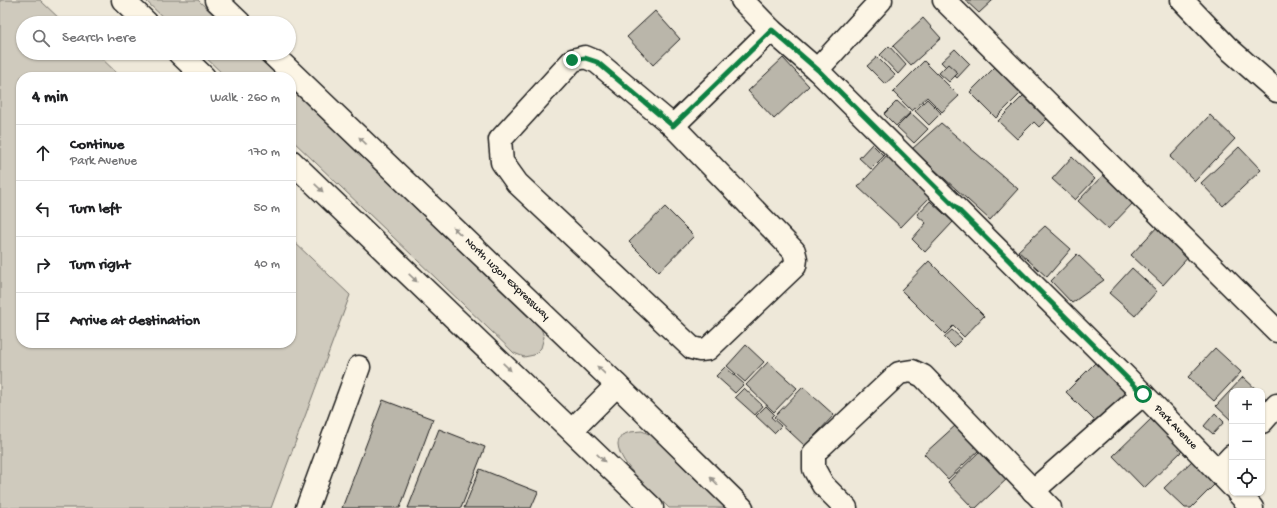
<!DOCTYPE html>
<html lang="en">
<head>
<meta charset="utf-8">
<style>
	body { margin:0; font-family:"Gochi Hand",sans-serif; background:#f6f6f6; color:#202124 }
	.controls { position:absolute; right:12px; bottom:12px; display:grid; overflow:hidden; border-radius:8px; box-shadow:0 1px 3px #0004 }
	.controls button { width:36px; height:36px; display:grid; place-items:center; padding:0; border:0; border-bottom:1px solid #e0e0e0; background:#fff; color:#202124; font:20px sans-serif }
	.stop { position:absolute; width:12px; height:12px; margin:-9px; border:3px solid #0b8043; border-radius:50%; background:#fff }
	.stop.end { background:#0b8043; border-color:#fff; box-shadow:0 1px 4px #0008 }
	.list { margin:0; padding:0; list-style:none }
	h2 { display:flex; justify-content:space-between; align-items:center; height:52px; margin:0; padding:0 16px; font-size:17px }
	h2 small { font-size:13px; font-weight:400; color:#757577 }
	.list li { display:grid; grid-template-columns:26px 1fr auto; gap:12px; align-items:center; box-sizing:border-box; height:56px; padding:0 16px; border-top:1px solid #e0e0e0 }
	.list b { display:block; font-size:15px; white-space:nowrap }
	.list p { margin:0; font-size:13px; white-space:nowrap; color:#757577 }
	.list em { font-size:13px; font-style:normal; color:#757577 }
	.icon { flex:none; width:22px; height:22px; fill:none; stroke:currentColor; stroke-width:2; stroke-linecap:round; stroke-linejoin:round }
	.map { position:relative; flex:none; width:1277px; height:508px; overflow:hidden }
	.search { position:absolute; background:#fff; box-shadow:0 1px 3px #0004; left:16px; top:16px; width:280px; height:44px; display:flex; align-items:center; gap:10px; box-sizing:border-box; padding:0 14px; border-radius:22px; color:#757577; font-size:15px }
	.panel { position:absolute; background:#fff; box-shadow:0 1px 3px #0004; left:16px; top:72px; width:280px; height:276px; border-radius:16px }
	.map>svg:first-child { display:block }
	.green { fill:#cfcabd; stroke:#76736c }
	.building { fill:#bab6aa; stroke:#1c1c1c }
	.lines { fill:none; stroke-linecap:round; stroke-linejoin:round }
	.minor-casing { stroke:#1c1c1c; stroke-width:25 }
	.highway-casing { stroke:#1c1c1c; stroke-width:25 }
	.minor { stroke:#fcf5e5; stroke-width:22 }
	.highway { stroke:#fcf5e5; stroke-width:22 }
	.oneway { fill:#97938b }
	.route { stroke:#0b8043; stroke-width:5 }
	.labels { text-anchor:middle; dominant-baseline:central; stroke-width:3; stroke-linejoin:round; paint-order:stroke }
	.street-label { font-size:11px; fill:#1c1c1c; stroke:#fcf5e5 }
</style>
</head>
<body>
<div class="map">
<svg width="1277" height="508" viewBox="0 0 1277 508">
	<rect width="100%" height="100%" fill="#eee8d9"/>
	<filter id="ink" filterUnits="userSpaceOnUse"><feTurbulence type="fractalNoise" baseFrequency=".025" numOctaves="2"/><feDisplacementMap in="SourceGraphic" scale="8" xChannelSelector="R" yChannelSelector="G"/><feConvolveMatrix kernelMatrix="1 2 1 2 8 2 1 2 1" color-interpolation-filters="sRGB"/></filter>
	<g filter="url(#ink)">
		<!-- green -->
		<g class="green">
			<path d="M0,0H40L64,23H23V53H96L121,77H21V343H291V239L350,295L271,508H0Z"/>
			<path d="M145,0H198L222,23H169Z"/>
			<path d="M201,53H253L279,77H226Z"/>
			<path d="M291,89L497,286L540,325L544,337L541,348L534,355L524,357L514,353L291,139Z"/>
			<path d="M642,431L651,435L725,508H669C654,493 619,465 618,444C618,441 620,438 622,435L630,432Z"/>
		</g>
		<!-- building -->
		<g class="building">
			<path d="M965,0H993L979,13Z"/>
			<path d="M655,11L680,39L653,65L627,37Z"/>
			<path d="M923,18L941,38L911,65L893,46Z"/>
			<path d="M889,46L906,65L898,74L880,55Z"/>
			<path d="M955,49L970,64L957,78L941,62Z"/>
			<path d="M877,57L895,75L885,84L867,66Z"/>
			<path d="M783,58L809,86L774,119L748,91Z"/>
			<path d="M924,61L959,96L942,112L927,97L912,111L893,92Z"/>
			<path d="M999,63L1025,89L996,118L970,92Z"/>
			<path d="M948,64L958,73L949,82L939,73Z"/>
			<path d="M1028,91L1051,115L1039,127L1034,122L1017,139L998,121Z"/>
			<path d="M927,99L941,113L929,125L915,111Z"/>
			<path d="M897,101L910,113L896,126L884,114Z"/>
			<path d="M911,113L928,129L914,143L897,127Z"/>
			<path d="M1210,115L1235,139L1195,181L1170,157Z"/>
			<path d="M941,123L1018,189L990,220L912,149Z"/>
			<path d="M872,144L884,156L871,169L859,158Z"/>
			<path d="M1239,147L1261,170L1223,206L1201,183Z"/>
			<path d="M887,155L931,196L901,227L858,187Z"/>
			<path d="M1072,157L1095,179L1075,200L1052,179Z"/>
			<path d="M1106,172L1136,200L1108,229L1078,201Z"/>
			<path d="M930,201L953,222L925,252L912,239L926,223L917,215Z"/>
			<path d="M665,207L694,236L659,272L629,242Z"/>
			<path d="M1159,225L1191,254L1163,285L1131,255Z"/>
			<path d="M1045,226L1071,249L1047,277L1018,251Z"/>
			<path d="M1077,254L1104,280L1072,303L1051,281Z"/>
			<path d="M929,261L984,316L964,337L953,326L945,334L901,290Z"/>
			<path d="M1132,268L1157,291L1135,316L1109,293Z"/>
			<path d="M952,330L962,339L954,347L944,337Z"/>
			<path d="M746,345L764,362L745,382L727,366Z"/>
			<path d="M1215,348L1241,372L1214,401L1188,377Z"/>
			<path d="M1097,361L1131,394L1100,426L1066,392Z"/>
			<path d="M768,362L797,388L774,412L746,385Z"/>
			<path d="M725,367L744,384L735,393L716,376Z"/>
			<path d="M1243,377L1258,391H1232V421L1216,406Z"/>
			<path d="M803,387L834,415L805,446L774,417Z"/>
			<path d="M744,388L763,406L755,415L735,397Z"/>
			<path d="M1262,395L1274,405L1262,410Z"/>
			<path d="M383,400L433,419L400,508H342Z"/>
			<path d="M766,406L774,414L771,417L781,426L774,433L756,416Z"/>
			<path d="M1215,413L1224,422L1213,434L1204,426Z"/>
			<path d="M1151,419L1183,450L1144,488L1113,456Z"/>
			<path d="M956,425L979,450L948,479L924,454Z"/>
			<path d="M439,429L485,447L461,508H408Z"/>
			<path d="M981,450L1008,478L976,508H973L948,482Z"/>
			<path d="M1196,457L1219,480L1191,508H1185L1164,488Z"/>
			<path d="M480,469L538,492L531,508H464Z"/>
		</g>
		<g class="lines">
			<defs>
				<g id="minor">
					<path id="s1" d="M742,0L771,30L817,70L1143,394L1232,486"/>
					<path d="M944,0L1277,331"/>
					<path d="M1182,0L1228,48L1277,91"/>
					<path d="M585,57L597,62L673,126L794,251L796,259L795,266L708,349L700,350L692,348L517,183L502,162L500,140L573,60Z"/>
					<path d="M817,70L881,0"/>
					<path d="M673,126L771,30"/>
					<path d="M1262,422L1277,405"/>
					<path d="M572,430L617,385"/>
					<path d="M1218,471L1232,456"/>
					<path d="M1033,491L1143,394"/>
					<path d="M1238,493L1252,508"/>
					<path d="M307,508L359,367"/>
					<path d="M846,508L823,485L814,469V453L899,373L912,371L923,376L1050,508"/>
				</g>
				<g id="highway">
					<path d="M123,0L147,23"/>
					<path d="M216,0L240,23"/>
					<path d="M179,53L204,77"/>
					<path id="s2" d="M271,53L617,385L742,508"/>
					<path d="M291,161L652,508"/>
				</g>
			</defs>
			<!-- minor casing -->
			<use href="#minor" class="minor-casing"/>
			<!-- highway casing -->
			<use href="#highway" class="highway-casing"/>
			<!-- minor -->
			<use href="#minor" class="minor"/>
			<!-- highway -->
			<use href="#highway" class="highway"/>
		</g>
		<!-- one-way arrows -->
		<defs><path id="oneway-solid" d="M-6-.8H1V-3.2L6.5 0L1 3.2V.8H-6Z"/></defs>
		<g class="oneway">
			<use href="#oneway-solid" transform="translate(363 141) rotate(-136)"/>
			<use href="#oneway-solid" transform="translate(319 188) rotate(44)"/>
			<use href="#oneway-solid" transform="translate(457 231) rotate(-136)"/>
			<use href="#oneway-solid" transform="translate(413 278) rotate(44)"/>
			<use href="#oneway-solid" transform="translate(507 367) rotate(44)"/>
			<use href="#oneway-solid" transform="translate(601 370) rotate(-136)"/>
			<use href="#oneway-solid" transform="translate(601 458) rotate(44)"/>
			<use href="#oneway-solid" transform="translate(714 481) rotate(-135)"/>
		</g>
	</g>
	<g class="lines" filter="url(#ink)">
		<!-- route -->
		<path class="route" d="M572,60L585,58L597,62L673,126L772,30L818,70L1143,394"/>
	</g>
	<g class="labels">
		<!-- street labels -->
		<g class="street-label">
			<text stroke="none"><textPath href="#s2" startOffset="327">North Luzon Expressway</textPath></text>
			<text stroke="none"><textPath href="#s1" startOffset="609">Park Avenue</textPath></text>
		</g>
	</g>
</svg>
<div class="controls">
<button>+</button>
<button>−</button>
<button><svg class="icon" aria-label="locate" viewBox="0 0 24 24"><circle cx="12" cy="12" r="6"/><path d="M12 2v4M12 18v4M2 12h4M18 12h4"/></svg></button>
</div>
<div class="stop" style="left:1143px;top:394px"></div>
<div class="stop end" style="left:572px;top:60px"></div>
<div class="search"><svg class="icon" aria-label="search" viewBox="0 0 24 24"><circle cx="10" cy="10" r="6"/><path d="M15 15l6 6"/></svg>Search here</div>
<section class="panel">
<h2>4 min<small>Walk · 260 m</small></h2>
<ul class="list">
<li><svg class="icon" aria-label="ahead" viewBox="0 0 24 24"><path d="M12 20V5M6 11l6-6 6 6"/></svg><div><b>Continue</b><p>Park Avenue</p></div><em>170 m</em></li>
<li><svg class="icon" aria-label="left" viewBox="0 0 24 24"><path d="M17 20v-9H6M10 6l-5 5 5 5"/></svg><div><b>Turn left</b></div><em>50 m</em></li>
<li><svg class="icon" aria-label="right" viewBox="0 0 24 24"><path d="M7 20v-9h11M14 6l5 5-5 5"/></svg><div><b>Turn right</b></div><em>40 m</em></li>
<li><svg class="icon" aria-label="arrive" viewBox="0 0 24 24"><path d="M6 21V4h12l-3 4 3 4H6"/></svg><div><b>Arrive at destination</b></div></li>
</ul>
</section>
</div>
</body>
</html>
